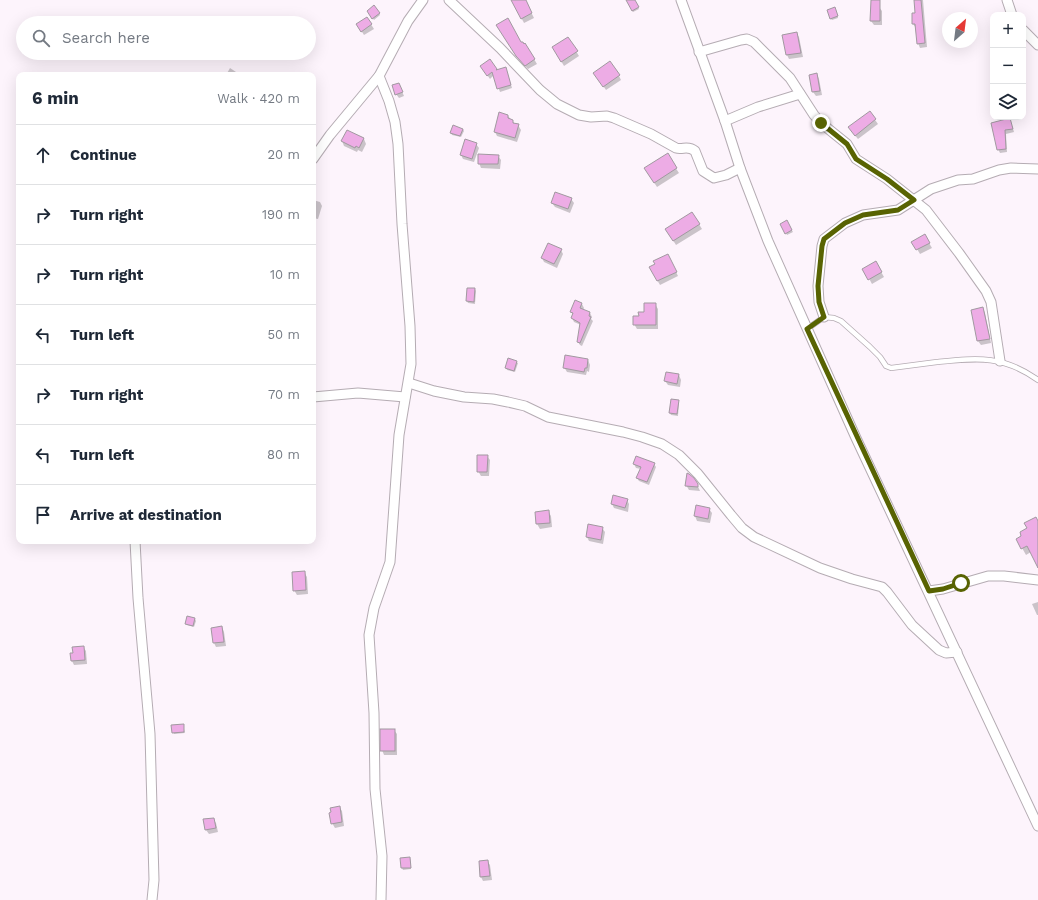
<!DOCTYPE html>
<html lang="en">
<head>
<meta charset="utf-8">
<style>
	body { margin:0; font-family:"Work Sans",sans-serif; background:#f2f2f3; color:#1f2937 }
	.controls { position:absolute; right:12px; top:12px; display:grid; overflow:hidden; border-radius:8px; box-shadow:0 4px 16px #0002 }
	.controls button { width:36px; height:36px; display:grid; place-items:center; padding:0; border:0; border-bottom:1px solid #e0e1e3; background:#fff; color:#1f2937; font:20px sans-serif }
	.compass { position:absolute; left:942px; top:12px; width:36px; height:36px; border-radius:50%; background:#fff; box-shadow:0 4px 16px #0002; rotate:28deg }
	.stop { position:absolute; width:12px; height:12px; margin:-9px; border:3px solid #586302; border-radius:50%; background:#fff }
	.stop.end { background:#586302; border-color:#fff; box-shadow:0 1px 4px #0008 }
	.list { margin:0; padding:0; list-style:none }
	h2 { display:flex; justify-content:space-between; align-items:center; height:52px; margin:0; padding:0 16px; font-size:17px }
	h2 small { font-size:13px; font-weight:400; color:#747a83 }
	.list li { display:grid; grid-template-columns:26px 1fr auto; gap:12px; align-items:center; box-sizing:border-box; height:60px; padding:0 16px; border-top:1px solid #e0e1e3 }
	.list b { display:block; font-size:15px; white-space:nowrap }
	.list em { font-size:13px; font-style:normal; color:#747a83 }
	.icon { flex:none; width:22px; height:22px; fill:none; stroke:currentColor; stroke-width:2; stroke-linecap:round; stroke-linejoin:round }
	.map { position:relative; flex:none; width:1038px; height:900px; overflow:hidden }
	.search { position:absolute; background:#fff; box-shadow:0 4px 16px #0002; left:16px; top:16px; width:300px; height:44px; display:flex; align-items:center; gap:10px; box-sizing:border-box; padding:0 14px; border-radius:22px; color:#747a83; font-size:15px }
	.panel { position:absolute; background:#fff; box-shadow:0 4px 16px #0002; left:16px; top:72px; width:300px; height:472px; border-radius:8px }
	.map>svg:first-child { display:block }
	.shadow { fill:#0003 }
	.building { fill:#edace5; stroke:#a199a0 }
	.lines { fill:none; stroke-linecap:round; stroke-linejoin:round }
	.service-casing { stroke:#b5acb3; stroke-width:6 }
	.minor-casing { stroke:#b5acb3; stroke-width:11 }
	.service { stroke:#fff; stroke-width:4.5 }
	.minor { stroke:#fff; stroke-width:9 }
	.route { stroke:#586302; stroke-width:5 }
</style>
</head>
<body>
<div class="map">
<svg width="1038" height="900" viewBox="0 0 1038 900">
	<rect width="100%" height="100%" fill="#fdf4fc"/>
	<!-- shadow -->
	<g class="shadow">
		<path d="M512,0H525L534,18L524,23Z"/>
		<path d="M627,0H634L639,9L633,12Z"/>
		<path d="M915,0H923L927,47L920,48L918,43L916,28L913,24L916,14Z"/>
		<path d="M879,7L882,11V25H874L871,21Z"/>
		<path d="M836,10L838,18L832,20L831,19Z"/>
		<path d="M369,13H379L380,15L374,20Z"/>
		<path d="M367,18L374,29L364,35L357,24Z"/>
		<path d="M498,25L521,44H525L537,64L528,69L519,60Z"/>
		<path d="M796,33L799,37L803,57L789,59L787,55L783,35Z"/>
		<path d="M568,38L579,56L564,66L553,47Z"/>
		<path d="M490,60L497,70L506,68L512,88L500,92L494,75L490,79L483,69Z"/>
		<path d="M230,68L236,72L238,75H226Z"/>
		<path d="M817,74L819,79L822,95L816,96L813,92Z"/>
		<path d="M619,76L621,80L606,90L597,77Z"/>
		<path d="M401,89L404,96L399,98L396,94Z"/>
		<path d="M870,113L878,124L858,139L852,132Z"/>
		<path d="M508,116L515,124L518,125L521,130L517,142L497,136L495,132Z"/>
		<path d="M1010,119L1014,132L1006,134L1007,152L1000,153L998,149L992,123Z"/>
		<path d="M463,129L464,131L461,137L452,135L451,133Z"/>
		<path d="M347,131L364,139L366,144L362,152L358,150L357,152L344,146L342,141Z"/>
		<path d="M476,144L479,148L474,162L463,159L461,155Z"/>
		<path d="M667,155L679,173L657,187L648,173Z"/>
		<path d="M498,156L501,160L500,169L481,168L479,163Z"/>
		<path d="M571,199L574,203L570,213L555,207L552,203Z"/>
		<path d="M313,200L320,202L322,206L318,219L313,218Z"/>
		<path d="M692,213L702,229L676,245L669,234Z"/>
		<path d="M787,222L793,232L787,235L782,225Z"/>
		<path d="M925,236L932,248L920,254L913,242Z"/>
		<path d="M561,250L563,254L557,268L544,262L542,258Z"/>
		<path d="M670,260L678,276L660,285L650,268Z"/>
		<path d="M876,263L884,277L872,284L864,269Z"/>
		<path d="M468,289H475L476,291L475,304L468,303L467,301Z"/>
		<path d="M575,302L582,304L584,308L583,310L590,313L592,317L591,319L593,321L582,346L580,345L578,342L581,325L574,322L572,318L573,315L571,311Z"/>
		<path d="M655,304L658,309V329H637L634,324L640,317Z"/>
		<path d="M983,308L985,313L991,343L981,345L978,341Z"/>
		<path d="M588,360L590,365L589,372L587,371L586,375L567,372L564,367Z"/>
		<path d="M516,362L518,363L515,372L507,370L506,368Z"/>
		<path d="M679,375L681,380L680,387L668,385L665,381Z"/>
		<path d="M678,401L679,403L678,416L671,415L670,413Z"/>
		<path d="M487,456L490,460L489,476H481L478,471Z"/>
		<path d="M634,464H654L656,467L649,485L639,481L637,478L641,469L636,468Z"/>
		<path d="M697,484L700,491L689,490L686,485Z"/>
		<path d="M627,500L629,504L628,512L614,508L612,504Z"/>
		<path d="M696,506L709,509L712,513L710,523L697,521L695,516Z"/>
		<path d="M548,511L551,516L552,527L540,529L537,524L536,513Z"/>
		<path d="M1038,523V565L1031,552L1026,555L1017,539Z"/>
		<path d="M602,528L605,532L603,544L589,541L587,537Z"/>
		<path d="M304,572L307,577L308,594L297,595L294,590Z"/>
		<path d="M1038,602V615H1037L1032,604Z"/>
		<path d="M195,619L196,621L194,627L187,625L186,623Z"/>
		<path d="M222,627L224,632L226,646L216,647L214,643Z"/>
		<path d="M83,647L86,651L87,664L74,665L72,661L71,654Z"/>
		<path d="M183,725L185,733L174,734L173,732Z"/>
		<path d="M394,730L397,734V755H384L382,750Z"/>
		<path d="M339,807L342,811L344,826L335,828L332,823Z"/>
		<path d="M213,819L216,823L218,832L209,834L206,830L205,820Z"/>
		<path d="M410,858L411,869L403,870L402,868Z"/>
		<path d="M487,861L490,865L492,880L483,881L481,877Z"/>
	</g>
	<!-- building -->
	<g class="building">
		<path d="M511,0H526L532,13L521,19Z"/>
		<path d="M626,0H635L639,7L632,11Z"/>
		<path d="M871,0H880V21H870Z"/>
		<path d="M914,0H921L925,43L917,44L915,24H912V13H915Z"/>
		<path d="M374,5L380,13L372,19L367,11Z"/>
		<path d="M835,7L838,16L830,19L827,10Z"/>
		<path d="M367,17L372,24L361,32L356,24Z"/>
		<path d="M508,18L521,42H523L524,44L525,43L535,59L525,66L516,56L496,25Z"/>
		<path d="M797,32L801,53L786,55L782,35Z"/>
		<path d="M568,37L578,51L561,62L552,47Z"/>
		<path d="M490,59L497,69L496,70L506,67L511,85L497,89L492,72L487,76L480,66Z"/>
		<path d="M610,61L620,75L603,87L593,73Z"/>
		<path d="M817,73L820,91L812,92L809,75Z"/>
		<path d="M399,83L403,92L395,95L392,85Z"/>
		<path d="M870,111L876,119L855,136L848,127Z"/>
		<path d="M499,112L508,115V118L513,120V123L519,124L515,138L494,132Z"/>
		<path d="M1010,118L1013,129L1005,130L1006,149L997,150L991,123Z"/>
		<path d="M453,125L463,129L460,136L450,133Z"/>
		<path d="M347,130L364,138L359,148L356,146L355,148L341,141Z"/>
		<path d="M465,139L477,143L472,159L460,155Z"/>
		<path d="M668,153L677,168L654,183L644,168Z"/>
		<path d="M478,154L499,155L498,164H478Z"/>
		<path d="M555,192L572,198L568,209L551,203Z"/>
		<path d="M692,212L700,224L673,241L665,229Z"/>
		<path d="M787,220L792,230L785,234L780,224Z"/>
		<path d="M925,234L930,243L916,250L911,242Z"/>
		<path d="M548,243L562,249L554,264L541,258Z"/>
		<path d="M668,254L677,272L657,281L649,267L655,264L653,261Z"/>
		<path d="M876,261L882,272L868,280L862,269Z"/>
		<path d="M467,288H475L474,302L466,301Z"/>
		<path d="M575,300L582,303L580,308L590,312L589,316L591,317L580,343L577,342L580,323L571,318L573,313L570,312Z"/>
		<path d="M644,303H656V325H633V316H639L638,312H644Z"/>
		<path d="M983,307L990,339L977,341L971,310Z"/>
		<path d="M565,355L588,359L587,368H585L584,372L563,368Z"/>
		<path d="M508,358L517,361L514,371L505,368Z"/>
		<path d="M666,372L679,374L677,384L664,381Z"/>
		<path d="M671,399L679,400L677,414L669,413Z"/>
		<path d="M477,455H488L487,472H477Z"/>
		<path d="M636,456L655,463L647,482L636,478L641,467L633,464Z"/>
		<path d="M687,473L689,474L694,478L698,484V487L685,486Z"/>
		<path d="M613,495L628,499L625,508L611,504Z"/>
		<path d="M696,505L710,508L708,519L694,516Z"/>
		<path d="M549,510L550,523L536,524L535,512Z"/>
		<path d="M1036,517L1038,521V568L1027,546L1021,549L1016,539L1021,536L1020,532L1027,528L1024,523Z"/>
		<path d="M588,524L603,527L601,540L586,537Z"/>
		<path d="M305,571L306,590L293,591L292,572Z"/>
		<path d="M187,616L195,618L193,626L185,624Z"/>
		<path d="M222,626L224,642L213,643L211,628Z"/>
		<path d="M84,646L85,660L71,661L70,653H73L72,647Z"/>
		<path d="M184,724V732L172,733L171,725Z"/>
		<rect x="380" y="729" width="15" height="22"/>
		<path d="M340,806L342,822L331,824L329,813L331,812L330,808Z"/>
		<path d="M214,818L216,828L205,830L203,819Z"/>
		<path d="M410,857L411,868H401L400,858Z"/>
		<path d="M488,860L490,876L480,877L479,861Z"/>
	</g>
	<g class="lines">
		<defs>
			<path id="service" d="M807,329L824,317L834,318L841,321L870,347L880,357L886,366L891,368C906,366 922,364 937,362C978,358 1003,355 1038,380"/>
			<g id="minor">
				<path d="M449,0L500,48L540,90L557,104L579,115L591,117L607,116L614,118L651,134L676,148C683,150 688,145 695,151L703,171L714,178L726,175L740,168"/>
				<path d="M681,0L725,121L740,168L768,241L856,438L1038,826"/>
				<path d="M1007,0L1012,15"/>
				<path d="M1023,30L1038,45"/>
				<path d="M699,52L741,40L747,39L754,42L790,78L814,115L821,123L847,144L856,159L887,179L926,210L959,253L986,291L991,302L1000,361"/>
				<path d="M379,76L389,101L395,122L398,144L402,224L410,326L411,364L399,435L390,562L374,608L369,635L374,713L375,789L382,856L381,900"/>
				<path d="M725,121L758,107L800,94"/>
				<path d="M313,159L330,135L379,76L408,21L423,0"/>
				<path d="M824,317L819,302L818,286L822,246L824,239L845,223L863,215L898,210L931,189L958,180L973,179L999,170L1011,168L1038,169"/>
				<path d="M409,383L434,391L464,397L493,399L508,402L525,406L548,417L623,432L642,437L662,444L679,455L698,474L731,515L742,528L754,537L820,568L852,579L882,587L887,592L912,625L939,650L946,653L957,652"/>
				<path d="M313,397L358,393L405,397"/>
				<path d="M135,541L138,598L150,734L154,880L152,900"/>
				<path d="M929,591L943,589L988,576H1004L1038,580"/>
			</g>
		</defs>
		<!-- service casing -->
		<use href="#service" class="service-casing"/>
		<!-- minor casing -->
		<use href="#minor" class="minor-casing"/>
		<!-- service -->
		<use href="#service" class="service"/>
		<!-- minor -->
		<use href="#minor" class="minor"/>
	</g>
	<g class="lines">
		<!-- route -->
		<path class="route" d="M821,123L847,144L856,159L887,179L914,200L898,210L863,215L845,223L824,239L822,246L818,286L819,302L824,317L807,329L929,591L943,589L961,583"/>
	</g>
</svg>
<div class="controls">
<button>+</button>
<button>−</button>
<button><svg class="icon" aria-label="layers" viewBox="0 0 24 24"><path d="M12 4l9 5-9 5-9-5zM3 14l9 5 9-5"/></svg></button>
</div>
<svg class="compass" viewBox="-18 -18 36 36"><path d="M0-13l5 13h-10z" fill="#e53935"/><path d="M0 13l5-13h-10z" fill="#747a83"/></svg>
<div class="stop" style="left:961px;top:583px"></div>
<div class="stop end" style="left:821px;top:123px"></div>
<div class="search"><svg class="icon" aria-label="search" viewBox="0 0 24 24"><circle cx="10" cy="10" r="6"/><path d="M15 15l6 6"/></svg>Search here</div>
<section class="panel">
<h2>6 min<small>Walk · 420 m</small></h2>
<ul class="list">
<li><svg class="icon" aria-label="ahead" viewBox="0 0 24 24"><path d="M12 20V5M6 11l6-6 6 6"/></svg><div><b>Continue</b></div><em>20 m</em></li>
<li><svg class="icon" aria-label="right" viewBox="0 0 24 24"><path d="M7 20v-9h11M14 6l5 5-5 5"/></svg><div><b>Turn right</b></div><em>190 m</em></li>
<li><svg class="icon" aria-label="right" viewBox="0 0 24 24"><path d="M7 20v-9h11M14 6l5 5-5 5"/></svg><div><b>Turn right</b></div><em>10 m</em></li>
<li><svg class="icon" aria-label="left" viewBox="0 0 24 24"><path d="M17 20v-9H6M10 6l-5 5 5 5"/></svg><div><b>Turn left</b></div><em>50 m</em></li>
<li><svg class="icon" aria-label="right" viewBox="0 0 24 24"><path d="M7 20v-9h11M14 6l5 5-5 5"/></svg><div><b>Turn right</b></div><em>70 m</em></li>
<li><svg class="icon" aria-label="left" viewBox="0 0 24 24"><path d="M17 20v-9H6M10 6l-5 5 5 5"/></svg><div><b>Turn left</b></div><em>80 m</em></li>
<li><svg class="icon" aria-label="arrive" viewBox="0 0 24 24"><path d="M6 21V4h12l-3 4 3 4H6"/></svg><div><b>Arrive at destination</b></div></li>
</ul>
</section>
</div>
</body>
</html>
